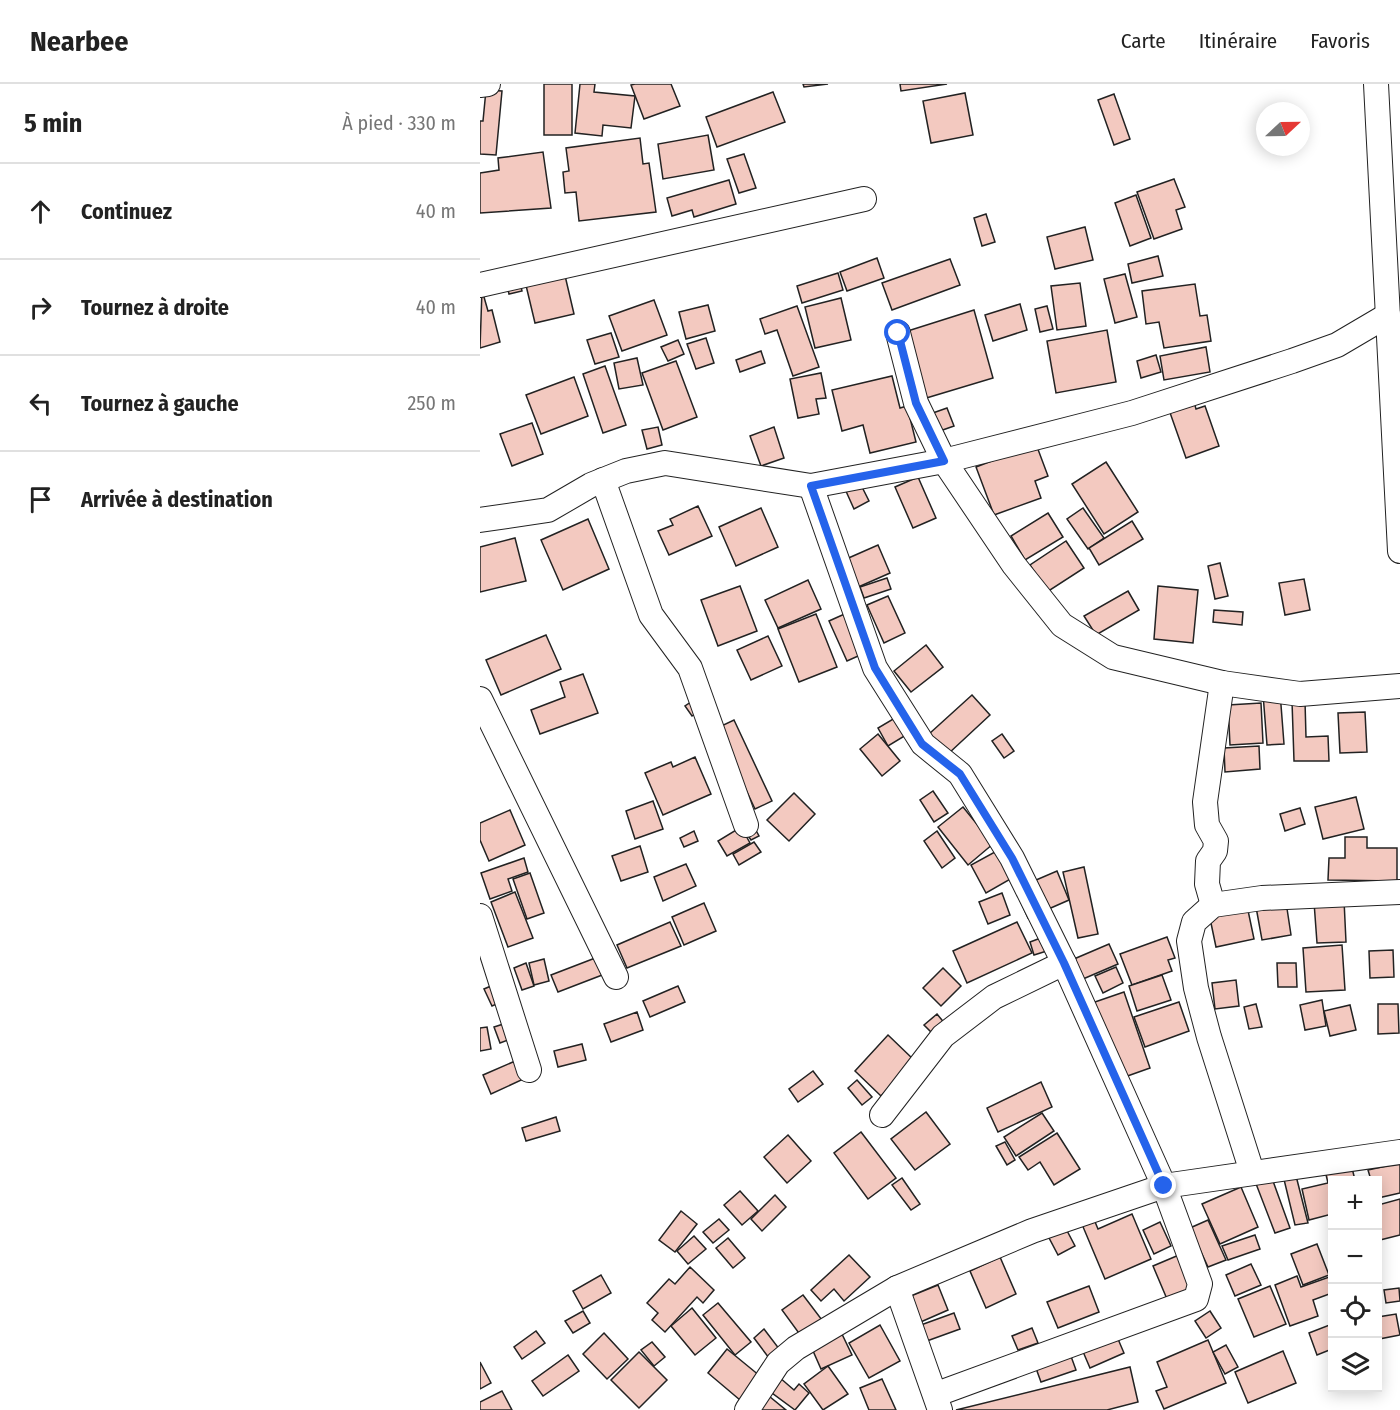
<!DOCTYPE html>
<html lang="fr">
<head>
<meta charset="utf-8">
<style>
	body { margin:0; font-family:"Fira Sans Condensed",sans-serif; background:#f6f6f6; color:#222 }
	.controls { position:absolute; right:18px; bottom:18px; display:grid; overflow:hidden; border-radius:0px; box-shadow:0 3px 15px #0003 }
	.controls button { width:54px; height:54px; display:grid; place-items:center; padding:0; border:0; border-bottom:2px solid #e0e0e0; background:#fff; color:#222; font:30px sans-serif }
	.compass { position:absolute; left:776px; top:18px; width:54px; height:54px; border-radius:50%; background:#fff; box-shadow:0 3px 15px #0003; rotate:68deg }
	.stop { position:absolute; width:18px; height:18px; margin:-14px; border:4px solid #2563eb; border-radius:50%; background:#fff }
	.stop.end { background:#2563eb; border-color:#fff; box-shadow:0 2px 6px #0008 }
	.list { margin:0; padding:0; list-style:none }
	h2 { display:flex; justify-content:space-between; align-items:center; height:78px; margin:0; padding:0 24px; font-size:26px }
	h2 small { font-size:20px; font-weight:400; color:#767676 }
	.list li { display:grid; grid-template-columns:39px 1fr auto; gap:18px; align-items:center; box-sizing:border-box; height:96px; padding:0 24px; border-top:2px solid #e0e0e0 }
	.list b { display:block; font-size:22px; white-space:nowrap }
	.list em { font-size:20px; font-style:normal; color:#767676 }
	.icon { flex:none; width:33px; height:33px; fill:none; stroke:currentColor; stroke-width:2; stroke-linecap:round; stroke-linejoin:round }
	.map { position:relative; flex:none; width:920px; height:1326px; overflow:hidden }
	header { display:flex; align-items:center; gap:36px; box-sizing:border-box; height:84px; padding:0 30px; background:#fff; border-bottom:2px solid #e0e0e0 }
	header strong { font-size:28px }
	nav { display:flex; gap:33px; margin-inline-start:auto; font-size:21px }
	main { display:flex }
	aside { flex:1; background:#fff }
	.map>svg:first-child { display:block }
	.building { fill:#f3c9c0; stroke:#222; stroke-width:1.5 }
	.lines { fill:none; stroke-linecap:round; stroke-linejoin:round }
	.minor-casing { stroke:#222; stroke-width:26 }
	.minor { stroke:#fff; stroke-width:24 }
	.route { stroke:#2563eb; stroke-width:8 }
</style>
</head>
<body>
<header>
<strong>Nearbee</strong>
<nav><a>Carte</a><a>Itinéraire</a><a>Favoris</a></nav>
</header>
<main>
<aside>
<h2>5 min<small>À pied · 330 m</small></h2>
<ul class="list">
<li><svg class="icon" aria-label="ahead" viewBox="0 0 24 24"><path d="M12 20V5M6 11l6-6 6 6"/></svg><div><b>Continuez</b></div><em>40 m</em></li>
<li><svg class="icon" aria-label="right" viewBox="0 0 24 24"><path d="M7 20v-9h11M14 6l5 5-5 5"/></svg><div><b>Tournez à droite</b></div><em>40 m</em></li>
<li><svg class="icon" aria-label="left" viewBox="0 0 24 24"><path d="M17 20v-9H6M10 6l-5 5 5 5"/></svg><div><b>Tournez à gauche</b></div><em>250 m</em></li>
<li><svg class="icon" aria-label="arrive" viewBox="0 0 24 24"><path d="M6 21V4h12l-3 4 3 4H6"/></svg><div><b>Arrivée à destination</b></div></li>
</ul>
</aside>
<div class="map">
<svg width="920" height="1326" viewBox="0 0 920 1326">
	<rect width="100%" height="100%" fill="#fff"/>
	<!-- building -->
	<g class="building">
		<rect x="64" y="0" width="28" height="51"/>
		<path d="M100,0H115L114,8L155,12L151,44L123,41L122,52L95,49Z"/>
		<path d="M155,0H191L200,22L164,35L151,1Z"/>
		<path d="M323,0H348L324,3Z"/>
		<path d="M420,0H467L421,7Z"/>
		<path d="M6,6L22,7L16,71L0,70V37H3Z"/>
		<path d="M293,8L305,38L237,63L226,33Z"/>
		<path d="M485,9L493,51L451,59L443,17Z"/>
		<path d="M634,10L650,55L634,61L618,16Z"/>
		<path d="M228,51L234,86L183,95L178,60Z"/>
		<path d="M160,54L163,80L169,79L176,128L99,137L96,108L85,109L83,88L89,87L86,64Z"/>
		<path d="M63,68L71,124L0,129V89L19,86L18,74Z"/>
		<path d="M264,70L276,104L259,109L247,75Z"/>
		<path d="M694,95L705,123L696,126L702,145L674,155L657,108Z"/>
		<path d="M249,96L256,120L214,133L212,126L192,132L187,114Z"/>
		<path d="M656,111L671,154L650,162L635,119Z"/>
		<path d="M506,130L515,158L502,162L494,134Z"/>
		<path d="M605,143L613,176L575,185L567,153Z"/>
		<path d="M678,172L683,192L652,199L648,180Z"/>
		<path d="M397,174L404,194L367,207L360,188Z"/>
		<path d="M470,175L480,201L412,226L402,199Z"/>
		<path d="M83,183L94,230L55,239L44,193Z"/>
		<path d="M358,189L363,206L322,219L317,202Z"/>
		<path d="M645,190L657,233L635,239L624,195Z"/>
		<path d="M39,194L42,207L29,210L26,197Z"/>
		<path d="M600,199L606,242L577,246L571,202Z"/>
		<path d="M715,200L720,232L727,231L731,257L684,264L679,238L666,240L662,207Z"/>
		<path d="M2,206L8,227L12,226L20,258L0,264Z"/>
		<path d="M361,214L371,256L335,264L325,223Z"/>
		<path d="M174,216L187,251L142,267L129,232Z"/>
		<path d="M540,220L547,246L513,257L505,231Z"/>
		<path d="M228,221L235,247L206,255L199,228Z"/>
		<path d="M317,222L339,283L313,292L297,246L285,250L280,235Z"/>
		<path d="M567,222L573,245L560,248L555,225Z"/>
		<path d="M494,226L513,294L433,318L415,251Z"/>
		<path d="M627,246L636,298L576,309L567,257Z"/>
		<path d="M131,249L139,273L115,280L107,256Z"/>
		<path d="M226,254L234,279L216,285L207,260Z"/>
		<path d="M198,256L204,270L188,277L181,263Z"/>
		<path d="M726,263L730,288L684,296L680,272Z"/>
		<path d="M281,267L285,279L260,288L256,276Z"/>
		<path d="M676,271L681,288L661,294L657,277Z"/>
		<path d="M157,274L163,301L139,305L134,279Z"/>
		<path d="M196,277L217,333L183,346L162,289Z"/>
		<path d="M125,282L146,341L123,349L103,290Z"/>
		<path d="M341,289L346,314L336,315L339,330L318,334L310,295Z"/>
		<path d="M412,292L420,324L427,322L436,358L390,369L383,341L362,347L352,306Z"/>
		<path d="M94,293L108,332L61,350L46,311Z"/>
		<path d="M713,314L716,325L725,322L739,362L706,374L688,323Z"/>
		<path d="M467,324L474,342L457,348L450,330Z"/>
		<path d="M52,339L63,370L32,382L20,350Z"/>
		<path d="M178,343L182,361L167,365L162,346Z"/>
		<path d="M294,343L304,374L281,382L270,352Z"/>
		<path d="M556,360L568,392L555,397L561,414L514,431L496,383Z"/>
		<path d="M626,378L658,428L624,450L592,400Z"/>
		<path d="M438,393L456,434L433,444L415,403Z"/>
		<path d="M380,399L389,417L374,425L365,405Z"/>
		<path d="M218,422L232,452L189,471L178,447L193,441L190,435Z"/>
		<path d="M281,424L298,463L256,482L239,443Z"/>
		<path d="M603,424L624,454L608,465L587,435Z"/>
		<path d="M568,429L583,453L545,476L531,452Z"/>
		<path d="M108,435L129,485L83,506L61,456Z"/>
		<path d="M652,437L663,455L619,481L609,464Z"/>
		<path d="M35,454L46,497L0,508V463Z"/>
		<path d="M586,457L604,484L567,508L550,481Z"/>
		<path d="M398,461L410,489L376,504L364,476Z"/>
		<path d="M740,479L748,512L735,515L728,482Z"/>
		<path d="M407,494L411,505L384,514L380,503Z"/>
		<path d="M824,495L830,526L805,531L799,499Z"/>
		<path d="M328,496L341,525L298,544L285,516Z"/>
		<path d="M260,502L277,547L238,562L221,516Z"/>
		<path d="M678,502L718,506L713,559L674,555Z"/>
		<path d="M648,507L659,526L616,551L604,532Z"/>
		<path d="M408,512L425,549L404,559L387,521Z"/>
		<path d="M734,526L763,528L762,541L733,538Z"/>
		<path d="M369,528L387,568L367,577L349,537Z"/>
		<path d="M336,530L357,583L319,598L298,545Z"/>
		<path d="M66,551L81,585L21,611L6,576Z"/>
		<path d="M288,552L302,582L271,596L257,566Z"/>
		<path d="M446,561L463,583L431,608L414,587Z"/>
		<path d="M103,590L118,629L60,650L51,626L85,613L80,598Z"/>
		<path d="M800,608L804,660L787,661L783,610Z"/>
		<path d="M492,611L510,631L468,670L449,650Z"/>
		<path d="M220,612L227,622L212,632L205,622Z"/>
		<path d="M812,617H825L826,653L848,652L849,677H814Z"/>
		<path d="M781,619L783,659L750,661L748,621Z"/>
		<path d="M425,628L436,645L408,662L398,644Z"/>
		<path d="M885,628L887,668L860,669L858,629Z"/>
		<path d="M254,636L292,717L275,725L237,644Z"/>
		<path d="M398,650L420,677L402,692L380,665Z"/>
		<path d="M522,650L534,667L524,674L512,657Z"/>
		<path d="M779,662L780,685L745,688L744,664Z"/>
		<path d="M215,673L231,710L183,731L165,689L191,678L193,683Z"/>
		<path d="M453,707L468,729L454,738L440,716Z"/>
		<path d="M314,709L335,730L309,757L287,736Z"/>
		<path d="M876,713L884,745L843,755L835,723Z"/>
		<path d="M173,717L183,745L155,755L146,727Z"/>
		<path d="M483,723L513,760L488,781L458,743Z"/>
		<path d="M820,724L825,740L805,747L800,730Z"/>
		<path d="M30,726L45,761L9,777L0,756V739Z"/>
		<path d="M272,739L279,752L271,756L263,744Z"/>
		<path d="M261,743L270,759L247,772L238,757Z"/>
		<path d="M214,747L218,757L204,763L200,754Z"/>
		<path d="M457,747L475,774L462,784L444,757Z"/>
		<path d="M865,753H887V764H917V797L848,796L849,774H865Z"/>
		<path d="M274,758L281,768L259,781L253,770Z"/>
		<path d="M160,762L168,788L141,797L132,772Z"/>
		<path d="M524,763L539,790L506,809L491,781Z"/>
		<path d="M44,774L48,788L28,795L32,807L10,815L1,789Z"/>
		<path d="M206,780L216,802L183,817L174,793Z"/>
		<path d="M604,783L618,850L598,854L583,788Z"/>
		<path d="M577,787L589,816L548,834L535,805Z"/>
		<path d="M50,789L64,829L47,835L33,795Z"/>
		<path d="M35,808L53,854L28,863L11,818Z"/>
		<path d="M522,809L530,831L508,840L499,818Z"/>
		<path d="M765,812L774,855L736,863L727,820Z"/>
		<path d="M864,816L866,858L837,859L834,818Z"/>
		<path d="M806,818L811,851L782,856L776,823Z"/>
		<path d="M224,819L236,847L204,861L192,833Z"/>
		<path d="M190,838L201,862L147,884L137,861Z"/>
		<path d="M537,838L552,869L487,899L473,867Z"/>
		<path d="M566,852L570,866L554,871L550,858Z"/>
		<path d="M687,853L695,874L688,876L692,887L652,901L640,870Z"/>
		<path d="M629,860L638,880L596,898L587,878Z"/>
		<path d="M862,861L865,906L826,908L823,864Z"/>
		<path d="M913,866L914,893L890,894L889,867Z"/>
		<path d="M123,871L130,888L78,908L71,891Z"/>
		<path d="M64,875L69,897L54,901L49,879Z"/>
		<path d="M46,879L54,902L42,906L34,884Z"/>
		<path d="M797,879H816L817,903H798Z"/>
		<path d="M636,883L643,899L623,909L615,892Z"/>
		<path d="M463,884L481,902L461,922L443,904Z"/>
		<path d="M682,891L691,916L657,927L649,902Z"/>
		<path d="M25,896L33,913L12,922L4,905Z"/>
		<path d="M756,896L759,922L735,925L732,899Z"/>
		<path d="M198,902L205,918L170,933L163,917Z"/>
		<path d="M644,908L670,984L639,995L612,919Z"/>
		<path d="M842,916L846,942L825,946L820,921Z"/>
		<path d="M699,918L709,947L665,963L654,933Z"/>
		<path d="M776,920L782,943L769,945L764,923Z"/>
		<path d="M898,920H918L919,949L898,950Z"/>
		<path d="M870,921L876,946L850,952L844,927Z"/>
		<path d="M157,928L163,946L131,958L124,940Z"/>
		<path d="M457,930L466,941L454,951L444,941Z"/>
		<path d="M36,936L41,951L20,959L14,943Z"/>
		<path d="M7,943L11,965L0,967V944Z"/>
		<path d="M408,951L434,976L401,1012L375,987Z"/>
		<path d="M102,960L106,976L78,983L74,967Z"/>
		<path d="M42,974L50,992L11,1010L3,991Z"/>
		<path d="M333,987L343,1000L318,1018L309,1005Z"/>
		<path d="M377,996L392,1013L382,1021L368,1004Z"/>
		<path d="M561,998L572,1023L518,1048L507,1024Z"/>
		<path d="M446,1028L470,1060L435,1086L411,1055Z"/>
		<path d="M562,1029L574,1047L536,1072L524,1053Z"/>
		<path d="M76,1033L80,1047L46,1057L42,1044Z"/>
		<path d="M381,1048L416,1094L388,1115L354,1069Z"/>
		<path d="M577,1049L600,1085L574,1101L560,1078L548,1086L539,1073Z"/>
		<path d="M308,1051L331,1077L307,1099L284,1073Z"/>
		<path d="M525,1058L535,1076L527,1081L516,1062Z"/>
		<path d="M869,1072L875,1096H852V1130L829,1136L822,1105L848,1099L843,1078Z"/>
		<path d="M920,1079V1109L898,1114V1096H891L888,1086Z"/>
		<path d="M813,1080L828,1139L815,1141L801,1083Z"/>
		<path d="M789,1086L810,1144L795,1149L773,1092Z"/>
		<path d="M422,1094L440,1120L431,1126L412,1101Z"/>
		<path d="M761,1103L778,1143L740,1160L722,1120Z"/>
		<path d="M260,1107L278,1127L262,1141L244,1121Z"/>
		<path d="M295,1111L306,1123L282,1147L271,1135Z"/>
		<path d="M920,1115V1151L900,1156L898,1121Z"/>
		<path d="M201,1127L217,1140L195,1168L179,1156Z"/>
		<path d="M652,1130L671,1175L625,1195L601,1138L613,1133L618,1145Z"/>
		<path d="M239,1135L249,1146L233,1159L223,1148Z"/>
		<path d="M728,1136L746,1176L728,1183L710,1144Z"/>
		<path d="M680,1138L691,1162L674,1170L663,1146Z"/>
		<path d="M584,1141L595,1162L578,1171L567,1150Z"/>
		<path d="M775,1151L780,1165L748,1176L742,1162Z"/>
		<path d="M214,1152L226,1165L208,1180L197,1167Z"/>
		<path d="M248,1154L265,1174L253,1184L236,1164Z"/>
		<path d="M837,1160L849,1191L823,1201L811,1170Z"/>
		<path d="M706,1168L720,1200L687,1215L673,1182Z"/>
		<path d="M369,1171L390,1193L364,1217L354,1205L341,1217L331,1206Z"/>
		<path d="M520,1173L536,1210L506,1224L490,1187Z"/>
		<path d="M771,1180L781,1201L755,1212L746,1191Z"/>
		<path d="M210,1183L234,1206L223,1219L217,1213L185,1248L172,1236L178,1229L167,1219L189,1195L195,1200Z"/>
		<path d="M121,1191L131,1209L103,1225L93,1207Z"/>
		<path d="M817,1192L821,1203L852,1192V1209L833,1216L838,1232L810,1242L795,1201Z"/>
		<path d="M458,1201L468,1226L427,1244L416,1218Z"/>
		<path d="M609,1202L619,1228L578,1244L567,1218Z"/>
		<path d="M790,1202L806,1240L774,1253L758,1215Z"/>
		<path d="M919,1204L920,1217L906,1219L904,1206Z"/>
		<path d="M323,1211L342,1236L321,1252L302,1226Z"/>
		<path d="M238,1219L271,1258L255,1271L223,1231Z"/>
		<path d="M212,1224L236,1254L215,1271L191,1242Z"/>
		<path d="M103,1227L110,1239L93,1249L85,1237Z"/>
		<path d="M730,1227L741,1244L726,1254L715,1237Z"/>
		<path d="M474,1229L480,1245L433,1262L427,1246Z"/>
		<path d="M916,1230L920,1251L899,1255L898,1233Z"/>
		<path d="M852,1240V1265L837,1271L829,1249Z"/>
		<path d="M400,1241L420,1277L389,1294L369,1259Z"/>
		<path d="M552,1244L558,1259L538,1266L532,1252Z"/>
		<path d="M284,1245L300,1266L289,1274L274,1254Z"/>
		<path d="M360,1246L372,1271L341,1285L330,1260Z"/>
		<path d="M56,1247L65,1259L42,1275L34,1263Z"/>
		<path d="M635,1248L644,1269L610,1284L601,1263Z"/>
		<path d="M124,1249L148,1275L127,1295L103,1270Z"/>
		<path d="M728,1256L746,1299L684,1325L676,1307L687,1303L677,1278Z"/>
		<path d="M172,1258L185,1273L174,1282L161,1266Z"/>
		<path d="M746,1261L758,1283L745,1290L733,1268Z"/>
		<path d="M588,1264L596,1286L561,1298L553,1276Z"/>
		<path d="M247,1265L280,1292L260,1316L228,1289Z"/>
		<path d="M803,1267L816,1299L768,1319L755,1288Z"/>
		<path d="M159,1268L187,1296L159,1324L131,1296Z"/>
		<path d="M88,1271L99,1287L63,1312L52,1297Z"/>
		<path d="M0,1278L11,1299L0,1305Z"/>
		<path d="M348,1282L368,1310L343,1326L324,1300Z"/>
		<path d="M650,1283L658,1318L627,1326H476Z"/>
		<path d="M299,1293L314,1306L319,1300L329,1309L315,1326L288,1306Z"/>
		<path d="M402,1295L416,1326H389L380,1304Z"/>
		<path d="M22,1307L32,1326H0V1318Z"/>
		<path d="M284,1308L306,1326H274Z"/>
	</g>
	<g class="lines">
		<defs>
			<g id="minor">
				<path d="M896,0L920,467"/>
				<path d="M0,1L8,0"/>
				<path d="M0,201L384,115"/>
				<path d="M418,249L436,319L464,377L534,481L582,541L633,573L742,599L820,610L920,602"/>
				<path d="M123,396L171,531L210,584L266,741"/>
				<path d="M331,402L395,584L443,660L480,690L532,774L584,879L684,1102L720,1200L716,1215L457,1310"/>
				<path d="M0,436L68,426L111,401L146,387L185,379L331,402L464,377L652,329L812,277L857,261L908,231"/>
				<path d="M0,615L136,893"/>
				<path d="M733,821L727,800L728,777L735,767L736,757L727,741L725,718L742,599"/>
				<path d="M0,832L49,986"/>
				<path d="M402,1031L463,952L514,913L584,879"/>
				<path d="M772,1088L729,953L716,904L709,857L714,838L733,821L782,814L920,808"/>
				<path d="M417,1204L460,1326"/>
				<path d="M267,1326L298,1279L316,1264L417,1204L552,1147L684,1102L920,1068"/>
			</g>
		</defs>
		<!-- minor casing -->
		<use href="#minor" class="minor-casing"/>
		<!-- minor -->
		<use href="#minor" class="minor"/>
	</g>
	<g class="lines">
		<!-- route -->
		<path class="route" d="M418,249L436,319L464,377L331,402L395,584L442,660L480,690L532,774L584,879L684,1102"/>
	</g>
</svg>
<div class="controls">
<button>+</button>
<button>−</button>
<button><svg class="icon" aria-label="locate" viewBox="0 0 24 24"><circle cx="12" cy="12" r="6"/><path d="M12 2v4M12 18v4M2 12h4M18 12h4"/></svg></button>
<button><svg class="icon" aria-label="layers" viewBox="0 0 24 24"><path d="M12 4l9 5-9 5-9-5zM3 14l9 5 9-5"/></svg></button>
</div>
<svg class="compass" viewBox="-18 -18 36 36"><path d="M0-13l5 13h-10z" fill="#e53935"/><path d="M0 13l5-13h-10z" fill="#767676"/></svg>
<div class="stop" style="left:418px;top:249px"></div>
<div class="stop end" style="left:684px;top:1102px"></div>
</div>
</main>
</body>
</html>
